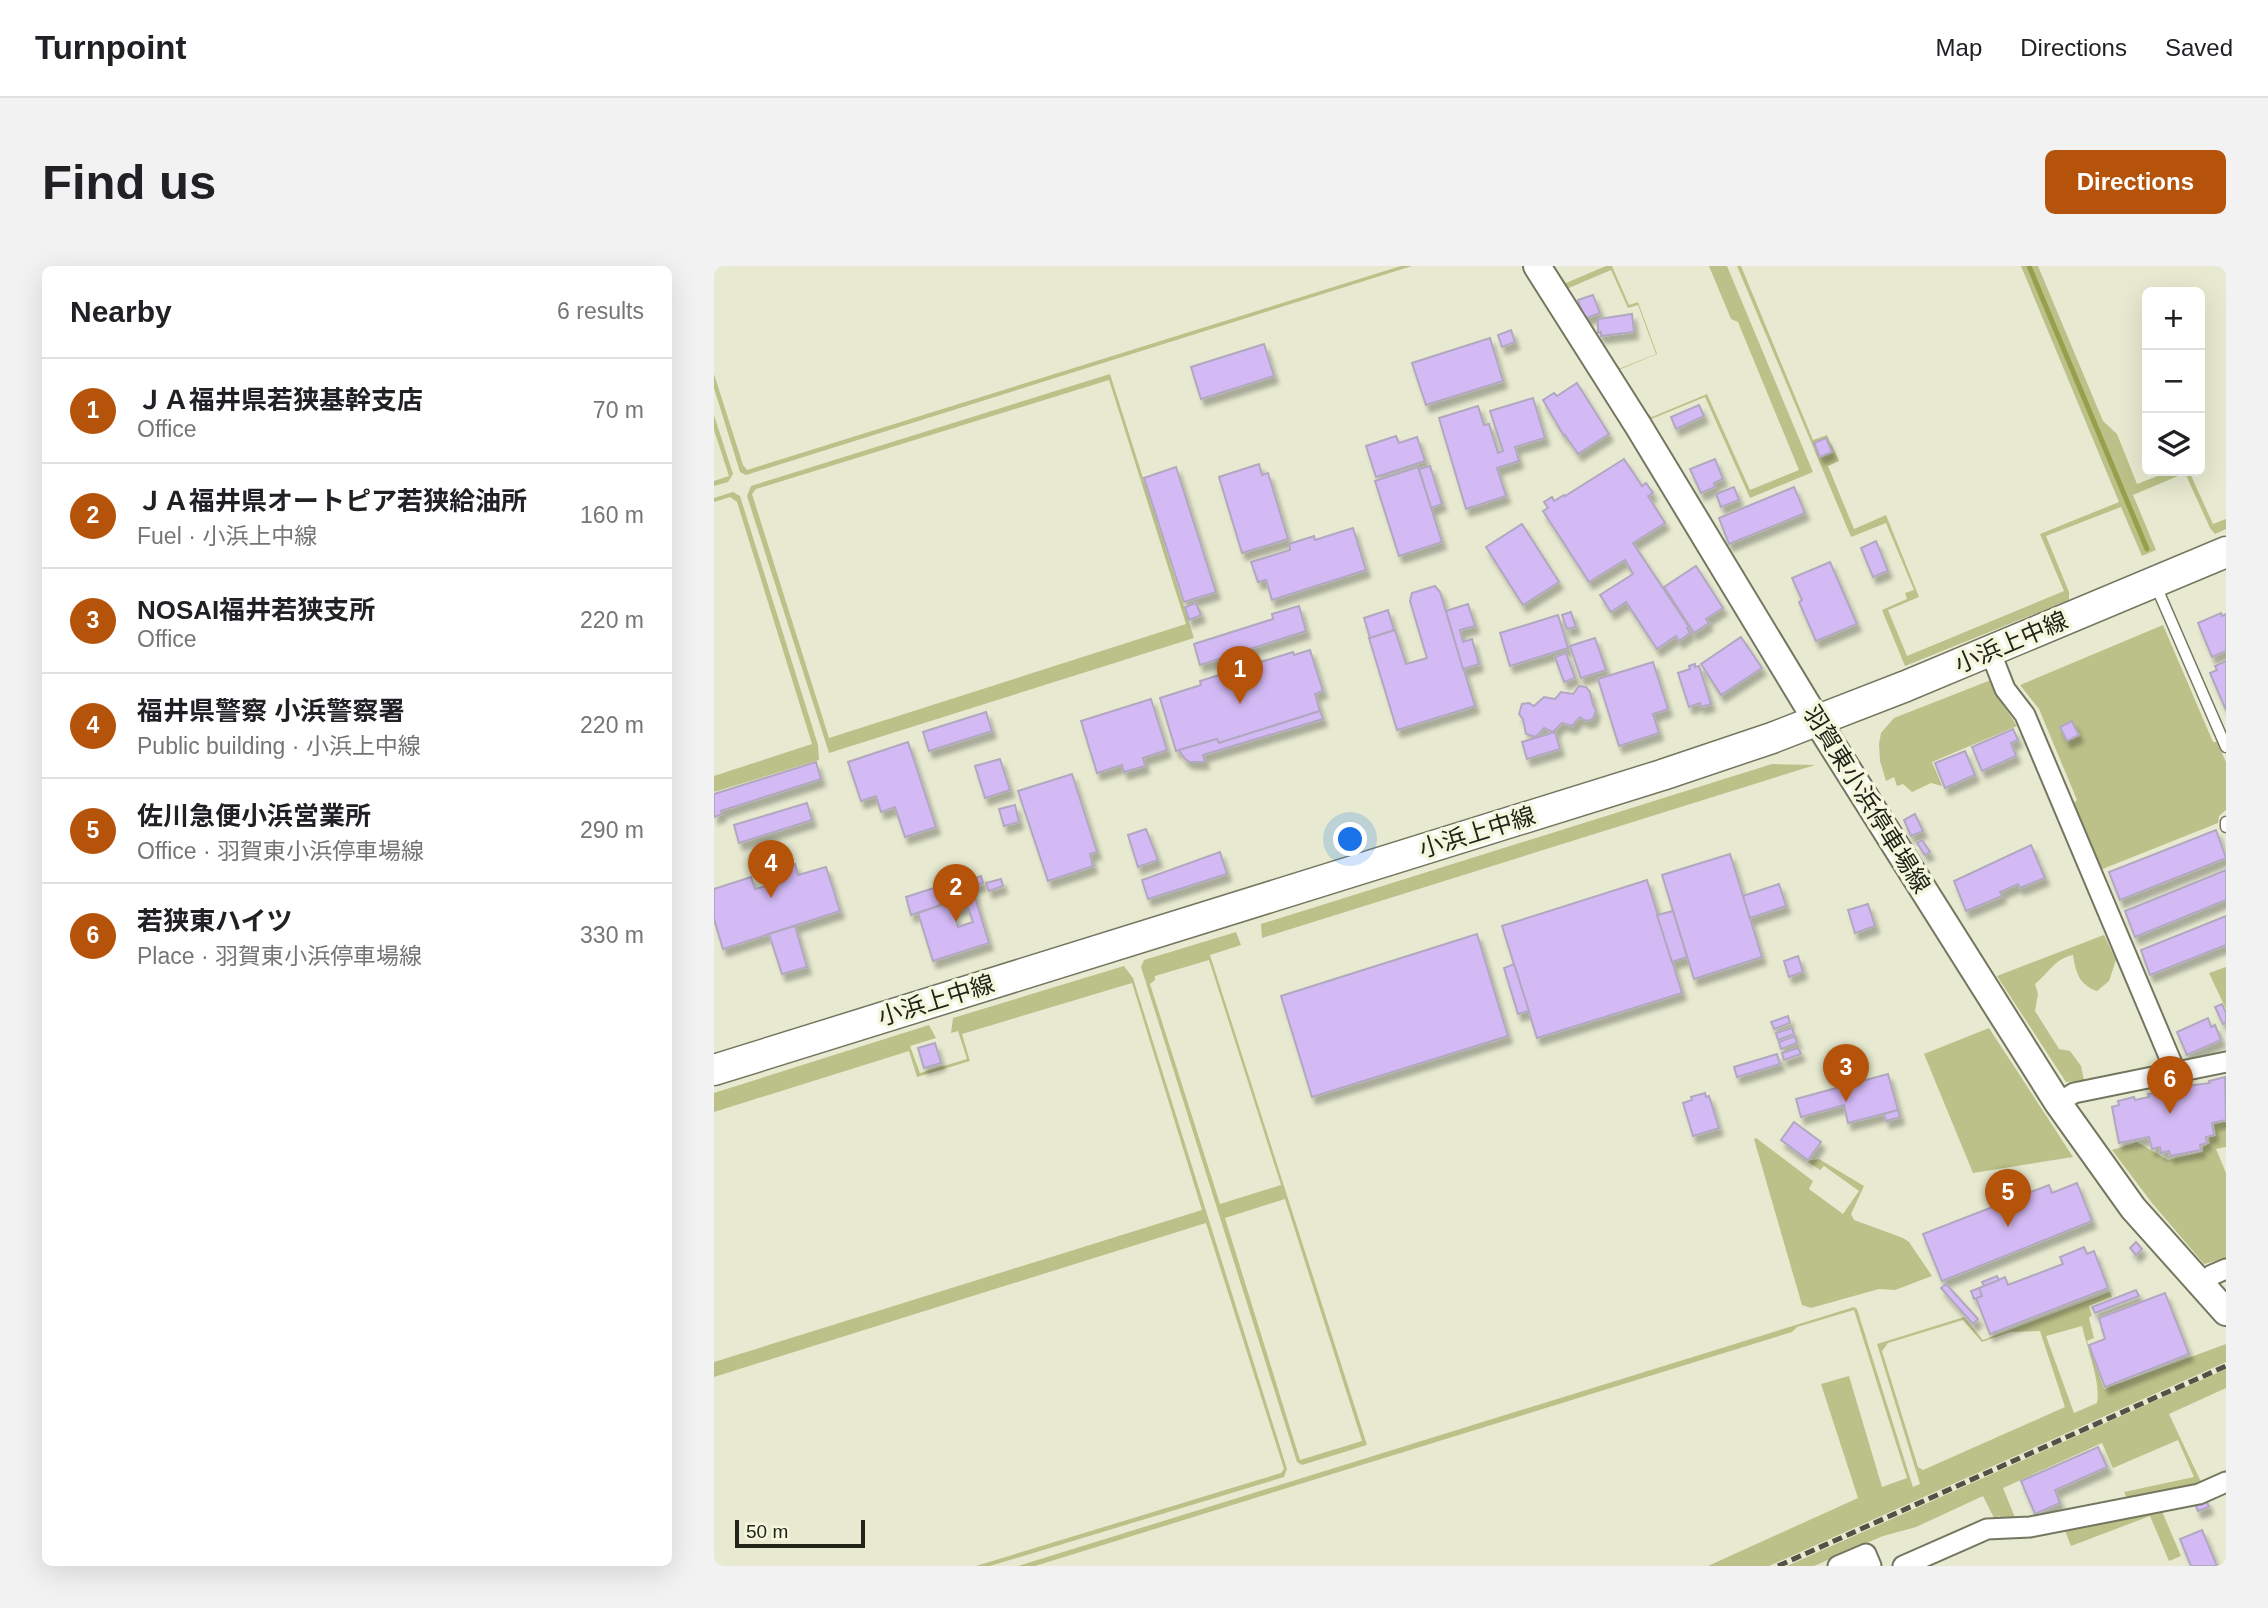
<!DOCTYPE html>
<html lang="en">
<head>
<meta charset="utf-8">
<style>
	body { margin:0; font-family:Arial,"Noto Sans JP",sans-serif; background:#f2f2f2; color:#202124 }
	.controls { position:absolute; right:21px; top:21px; display:grid; overflow:hidden; border-radius:10px; box-shadow:0 7px 28px #0002 }
	.controls button { width:63px; height:63px; display:grid; place-items:center; padding:0; border:0; border-bottom:2px solid #e0e0e0; background:#fff; color:#202124; font:35px sans-serif }
	.scale { position:absolute; left:21px; bottom:18px; width:130px; box-sizing:border-box; padding-left:7px; border:4px solid #222319; border-top:0; font-size:19px; line-height:24px; white-space:nowrap; color:#222319; -webkit-text-stroke:5px #f4f7dd; paint-order:stroke }
	.you { position:absolute; left:637px; top:574px; width:24px; height:24px; margin:-18px; border:5px solid #fff; border-radius:50%; background:#1a73e8; box-shadow:0 0 0 10px #1a73e833 }
	.badge { display:grid; place-items:center; width:46px; height:46px; border-radius:50%; background:#b45309; color:#fff; font-size:23px; font-weight:700 }
	.pin { position:absolute; translate:-50% -58px; filter:drop-shadow(0 2px 4px #0008) }
	.pin::after { content:''; position:absolute; top:37px; width:24px; height:21px; background:inherit; clip-path:polygon(0 0,100% 0,50% 100%) }
	.list { margin:0; padding:0; list-style:none }
	h2 { display:flex; justify-content:space-between; align-items:center; height:91px; margin:0; padding:0 28px; font-size:30px }
	h2 small { font-size:23px; font-weight:400; color:#757577 }
	.list li { display:grid; grid-template-columns:46px 1fr auto; gap:21px; align-items:center; box-sizing:border-box; height:105px; padding:0 28px; border-top:2px solid #e0e0e0 }
	.list b { display:block; font-size:26px; white-space:nowrap }
	.list p { margin:0; font-size:23px; white-space:nowrap; color:#757577 }
	.list em { font-size:23px; font-style:normal; color:#757577 }
	.icon { flex:none; width:38px; height:38px; fill:none; stroke:currentColor; stroke-width:2; stroke-linecap:round; stroke-linejoin:round }
	.map { position:relative; flex:none; width:1512px; height:1300px; overflow:hidden; border-radius:10px }
	header { display:flex; align-items:center; gap:42px; box-sizing:border-box; height:98px; padding:0 35px; background:#fff; border-bottom:2px solid #e0e0e0 }
	header strong { font-size:33px }
	nav { display:flex; gap:38px; margin-inline-start:auto; font-size:24px }
	.intro { display:flex; align-items:center; justify-content:space-between; box-sizing:border-box; height:168px; padding:0 42px }
	h1 { margin:0; font-size:49px }
	.button { padding:18px 32px; border-radius:10px; background:#b45309; color:#fff; font-size:24px; font-weight:700 }
	main { display:flex; gap:42px; padding:0 42px }
	aside { flex:1; background:#fff; border-radius:10px; box-shadow:0 7px 28px #0002 }
	.map>svg:first-child { display:block }
	.green { fill:#bbc188; fill-rule:evenodd }
	.lines { fill:none; stroke-linecap:round; stroke-linejoin:round }
	.stream { stroke:#989f4c; stroke-width:5 }
	.building { fill:#d3baf5; stroke:#b1a8bf; stroke-width:2; fill-rule:evenodd; filter:url(#shadow) }
	.service-casing { stroke:#74775f; stroke-width:13 }
	.minor-casing { stroke:#74775f; stroke-width:23 }
	.secondary-casing { stroke:#74775f; stroke-width:30 }
	.primary-casing { stroke:#74775f; stroke-width:33 }
	.service { stroke:#fff; stroke-width:10 }
	.minor { stroke:#fff; stroke-width:19 }
	.secondary { stroke:#fff; stroke-width:26 }
	.primary { stroke:#fff; stroke-width:30 }
	.rail { stroke:#515245; stroke-width:5; stroke-dasharray:10 5; stroke-linecap:butt }
	.labels { text-anchor:middle; dominant-baseline:central; stroke-width:7; stroke-linejoin:round; paint-order:stroke }
	.street-label { font-size:24px; fill:#222319; stroke:#f4f7dd }
</style>
</head>
<body>
<header>
<strong>Turnpoint</strong>
<nav><a>Map</a><a>Directions</a><a>Saved</a></nav>
</header>
<div class="intro"><h1>Find us</h1><a class="button">Directions</a></div>
<main>
<aside>
<h2>Nearby<small>6 results</small></h2>
<ul class="list">
<li><span class="badge">1</span><div><b>ＪＡ福井県若狭基幹支店</b><p>Office</p></div><em>70 m</em></li>
<li><span class="badge">2</span><div><b>ＪＡ福井県オートピア若狭給油所</b><p>Fuel · 小浜上中線</p></div><em>160 m</em></li>
<li><span class="badge">3</span><div><b>NOSAI福井若狭支所</b><p>Office</p></div><em>220 m</em></li>
<li><span class="badge">4</span><div><b>福井県警察 小浜警察署</b><p>Public building · 小浜上中線</p></div><em>220 m</em></li>
<li><span class="badge">5</span><div><b>佐川急便小浜営業所</b><p>Office · 羽賀東小浜停車場線</p></div><em>290 m</em></li>
<li><span class="badge">6</span><div><b>若狭東ハイツ</b><p>Place · 羽賀東小浜停車場線</p></div><em>330 m</em></li>
</ul>
</aside>
<div class="map">
<svg width="1512" height="1300" viewBox="0 0 1512 1300">
	<defs>
		<filter id="shadow"><feDropShadow dx="4" dy="7" stdDeviation="2" flood-color="#0004"/></filter>
	</defs>
	<rect width="100%" height="100%" fill="#e7ead0"/>
	<!-- green -->
	<g class="green">
		<path d="M687,0H698L32,209L26,206L0,122V108L29,199L33,204Z"/>
		<path d="M834,0H839L852,17L892,0H898L915,39L924,36L943,88L907,103L906,105L934,148L938,151L993,128L1036,224L1085,204L1024,56L1017,53L995,0H1013L1099,206L1036,232L991,131L935,154L902,104L942,88L924,39L914,42L897,4L850,24Z"/>
		<path d="M1023,0H1027L1099,174L1113,169L1125,195L1114,200L1140,263L1172,249L1205,331L1174,344L1193,390L1350,325L1326,268L1405,236L1307,0H1324L1389,155L1403,168L1423,218L1457,205H1475L1499,258L1512,253V263L1501,268L1496,262L1471,207L1419,229L1442,284L1428,290L1407,241L1332,270L1355,326V334L1191,400L1168,344L1193,333L1191,327L1200,324L1172,257L1137,271Z"/>
		<path d="M396,108L480,372L115,487L33,230L37,220ZM395,114L472,358L115,472L38,228L42,223Z"/>
		<path d="M0,149L19,208L14,216L0,220V215L15,210L0,164Z"/>
		<path d="M19,226L26,230L104,479L105,494L0,526V510L98,478L23,236L16,231L0,236V232Z"/>
		<path d="M1449,359L1499,476H1503L1512,496V544L1505,550L1504,557L1386,604L1359,538L1363,534L1325,443L1306,419Z"/>
		<path d="M1277,414L1284,431L1303,460L1218,496L1228,520L1217,517L1198,526L1189,518L1183,520L1180,511L1172,515L1166,495L1165,478L1167,467L1180,452Z"/>
		<path d="M1058,498L1101,499L548,672L547,658Z"/>
		<path d="M522,666L527,679L496,689L653,1179L588,1199L583,1196L427,701L430,694ZM495,694L567,919L506,938L436,718L441,714V710ZM571,933L648,1175L586,1194L511,952Z"/>
		<path d="M1390,669L1402,694L1395,715L1383,725C1364,718 1362,706 1359,689C1340,693 1335,707 1321,718L1324,728L1321,745L1345,783L1356,785L1367,800L1370,814L1352,816L1283,710Z"/>
		<path d="M410,700L419,712L573,1203L570,1211L276,1300H262L567,1207L570,1203L492,957L0,1111V1096L488,944L418,717L248,768L256,795L203,811L195,785L0,846V827L215,759L222,772L196,780L206,807L253,793L244,765L237,767L239,752Z"/>
		<path d="M1512,701V743L1495,707Z"/>
		<path d="M1275,762L1359,891L1259,907L1210,788Z"/>
		<path d="M1512,856V881L1502,883L1512,907V992L1490,998L1438,937L1398,884L1423,876L1454,894L1489,886V881L1496,877L1495,871L1502,870L1500,858Z"/>
		<path d="M1042,872L1099,915L1095,923L1129,948L1145,925L1110,900L1106,904L1093,895L1105,893L1150,920L1137,948L1140,954L1189,972L1195,976L1218,1010L1181,1024L1165,1023L1097,1042L1088,1039L1040,873Z"/>
		<path d="M1396,1026L1398,1031L1375,1040L1378,1049L1375,1052L1380,1072L1373,1075L1390,1123L1512,1078V1096L1055,1300H994L1144,1232L1107,1118L1135,1110L1168,1221L1193,1212L1140,1044L1083,1061L1078,1066L321,1300H304L1140,1041L1143,1043L1199,1221L1206,1218L1163,1078L1250,1051L1269,1074ZM1249,1054L1268,1076L1296,1066L1326,1065L1351,1141L1209,1204L1204,1201L1168,1085L1174,1077ZM1368,1060C1373,1082 1387,1116 1383,1137L1360,1147L1332,1070Z"/>
		<path d="M1512,1103V1122L1455,1148L1488,1218L1431,1231L1413,1232L1410,1226L1480,1211L1464,1174L1399,1202L1388,1177L1289,1222L1302,1254L1291,1255L1286,1250L1280,1252L1269,1230L1202,1261L1169,1270L1100,1300H1073Z"/>
		<path d="M1447,1243L1467,1290L1455,1295L1436,1250L1357,1280L1350,1262Z"/>
	</g>
	<g class="lines">
		<!-- stream -->
		<path class="stream" d="M1315,0L1433,283"/>
	</g>
	<!-- building -->
	<g class="building">
		<path d="M879,29L886,47L870,53L864,34Z"/>
		<path d="M918,48L920,66L887,70V66L884,67V53Z"/>
		<path d="M797,64L801,76L788,81L784,69Z"/>
		<path d="M776,72L789,115L712,139L698,97Z"/>
		<path d="M550,78L560,110L487,133L477,101Z"/>
		<path d="M863,117L895,168L864,188L851,169L850,170L829,134L840,127L843,130Z"/>
		<path d="M819,132L831,172L801,181L805,195L783,202L792,230L752,243L725,152L764,140L770,159L775,158L784,187L789,185L776,145Z"/>
		<path d="M985,139L990,150L962,163L957,151Z"/>
		<path d="M682,170L685,177L703,171L711,195L662,211L652,180Z"/>
		<path d="M1112,172L1118,186L1106,191L1100,177Z"/>
		<path d="M910,193L928,220L932,217L939,227L934,230L951,257L919,277L975,361L973,362L976,367L965,375L962,370L943,383L912,336L897,346L886,329L919,308L911,294L875,316L829,245L834,242L830,236L838,231L840,235L850,229L851,230Z"/>
		<path d="M1001,193L1009,213L1000,217L1001,221L987,227L976,203Z"/>
		<path d="M545,198L548,209L554,207L574,273L528,287L505,211Z"/>
		<path d="M716,200L728,238L717,242L705,203Z"/>
		<path d="M462,201L502,326L470,336L430,212Z"/>
		<path d="M704,201L728,276L685,290L661,215Z"/>
		<path d="M1020,221L1025,234L1007,241L1002,228Z"/>
		<path d="M1080,221L1091,247L1015,278L1005,252Z"/>
		<path d="M808,258L845,316L809,339L772,281Z"/>
		<path d="M639,262L652,304L558,334L552,314L544,316L537,296L576,284L575,278L600,270L601,274Z"/>
		<path d="M1162,275L1174,305L1159,311L1147,282Z"/>
		<path d="M1116,296L1143,358L1102,375L1085,336L1088,334L1078,312Z"/>
		<path d="M982,300L1009,342L992,353L995,357L980,367L950,321Z"/>
		<path d="M721,320L726,326L761,440L683,464L655,372L681,364L692,398L713,392L696,335L698,327Z"/>
		<path d="M482,337L487,349L475,354L471,341Z"/>
		<path d="M754,338L761,360L746,364L749,376L758,373L765,398L749,403L732,345Z"/>
		<path d="M585,340L592,365L486,399L480,378L559,353L558,348Z"/>
		<path d="M674,344L680,364L656,372L650,352Z"/>
		<path d="M857,346L862,361L853,363L848,349Z"/>
		<path d="M1507,347L1508,350L1512,348V385L1498,391L1484,357Z"/>
		<path d="M844,349L854,382L796,400L786,367Z"/>
		<path d="M1027,371L1048,402L1007,429L987,398Z"/>
		<path d="M881,372L892,404L867,412L856,380Z"/>
		<path d="M596,384L609,425L601,428L606,445L505,477L503,473L462,485L446,432L487,419L486,415L579,386L580,389Z"/>
		<path d="M852,387L861,412L850,416L841,391Z"/>
		<path d="M1512,395V444L1496,407L1503,404L1501,400Z"/>
		<path d="M939,396L954,443L939,448L945,467L905,480L884,413Z"/>
		<path d="M981,398V401L985,400L997,438L987,441L986,437L975,441L964,407L976,403L975,400Z"/>
		<path d="M865,420L872,421L876,426L879,439L882,444L879,453L872,455L866,451L858,460L848,457L839,466L830,462L822,471L812,468L809,453L805,448L808,438L815,437L820,440L830,431L841,433L847,426L859,428Z"/>
		<path d="M437,433L453,484L429,492L431,500L410,506L408,499L383,507L367,455Z"/>
		<path d="M606,445L609,453L489,489L491,496H476L471,493L465,484L503,473L505,477Z"/>
		<path d="M272,446L278,465L215,485L209,466Z"/>
		<path d="M1358,455L1365,469L1353,475L1346,461Z"/>
		<path d="M1299,463L1304,474L1297,477L1302,490L1268,505L1258,481Z"/>
		<path d="M841,466L846,483L813,493L808,476Z"/>
		<path d="M194,476L222,561L191,571L181,541L167,546L162,530L147,535L134,496Z"/>
		<path d="M1251,485L1261,509L1231,522L1221,497Z"/>
		<path d="M286,493L296,524L271,532L261,500Z"/>
		<path d="M102,496L107,513L7,545L8,548L0,551V528Z"/>
		<path d="M358,508L383,586L376,588L379,600L334,615L304,525Z"/>
		<path d="M93,537L98,554L25,577L20,559Z"/>
		<path d="M301,539L305,556L290,560L285,543Z"/>
		<path d="M1201,548L1209,565L1197,570L1190,554Z"/>
		<path d="M432,563L444,594L424,601L414,569Z"/>
		<path d="M1502,564L1512,592L1406,634L1395,606Z"/>
		<path d="M1208,574L1216,586L1211,589L1203,577Z"/>
		<path d="M1317,579L1331,612L1306,622L1304,618L1286,626L1288,630L1252,645L1240,615Z"/>
		<path d="M506,586L513,608L434,633L428,614Z"/>
		<path d="M1016,588L1048,691L980,713L948,609Z"/>
		<path d="M81,598L84,609L112,601L126,645L9,683L0,653V623L37,611L41,623L52,620L49,608Z"/>
		<path d="M1512,604V634L1421,671L1411,645Z"/>
		<path d="M267,610L269,617L258,621L255,614Z"/>
		<path d="M254,611L260,628L197,649L192,631Z"/>
		<path d="M287,613L289,620L275,625L272,617Z"/>
		<path d="M933,614L968,727L823,772L788,660Z"/>
		<path d="M1065,618L1072,640L1036,652L1029,630Z"/>
		<path d="M260,628L275,677L219,695L204,647ZM253,639L259,656L244,661L239,644Z"/>
		<path d="M1154,638L1161,660L1141,667L1134,644Z"/>
		<path d="M959,645L973,691L958,696L943,649Z"/>
		<path d="M1512,650V679L1436,709L1427,684Z"/>
		<path d="M81,660L93,701L68,708L55,668Z"/>
		<path d="M763,668L794,770L598,831L567,730Z"/>
		<path d="M1084,690L1089,706L1075,711L1070,695Z"/>
		<path d="M800,698L815,745L804,748L790,702Z"/>
		<path d="M1508,738L1512,747V756L1509,758L1501,741Z"/>
		<path d="M1074,750L1076,757L1060,763L1057,756Z"/>
		<path d="M1494,752L1497,761L1501,759L1507,774L1473,789L1463,766Z"/>
		<path d="M1078,762L1080,768L1064,774L1062,767Z"/>
		<path d="M1081,770L1083,777L1067,783L1065,776Z"/>
		<path d="M221,777L227,797L210,802L204,782Z"/>
		<path d="M1084,782L1087,788L1070,794L1068,787Z"/>
		<path d="M1063,788L1066,798L1023,811L1020,801Z"/>
		<path d="M1174,808L1184,844L1134,857L1130,839L1087,851L1082,833Z"/>
		<path d="M1511,811L1512,854L1498,857L1500,869L1492,871L1493,877L1486,879L1487,884L1456,890L1455,885L1447,887L1446,881L1438,883L1435,871L1405,877L1398,841L1405,839L1404,835L1420,831L1421,834L1435,831L1434,828L1465,824L1464,821L1496,817L1495,815Z"/>
		<path d="M991,827L992,831L995,830L1005,862L979,870L969,837L978,834L977,831Z"/>
		<path d="M1184,844L1186,851L1172,855L1170,848Z"/>
		<path d="M1080,856L1107,876L1094,894L1067,874Z"/>
		<path d="M1363,917L1378,955L1228,1015L1209,968L1335,919L1338,927Z"/>
		<path d="M1422,976L1428,983L1422,989L1416,982Z"/>
		<path d="M1370,981L1373,988L1380,985L1394,1022L1276,1068L1262,1032L1268,1030L1265,1022L1291,1011L1294,1019L1349,998L1346,991Z"/>
		<path d="M1283,1010L1285,1014L1270,1020L1268,1016Z"/>
		<path d="M1232,1018L1264,1053L1259,1058L1227,1022Z"/>
		<path d="M1265,1022L1268,1030L1260,1033L1257,1025Z"/>
		<path d="M1422,1024L1425,1030L1381,1047L1378,1041Z"/>
		<path d="M1451,1027L1475,1088L1391,1121L1375,1079L1391,1073L1385,1052Z"/>
		<path d="M1384,1181L1393,1201L1341,1224L1346,1237L1321,1248L1307,1215Z"/>
		<path d="M1492,1233L1495,1241L1484,1245L1481,1238Z"/>
		<path d="M1488,1264L1503,1300H1477L1466,1273Z"/>
	</g>
	<g class="lines">
		<defs>
			<g id="service">
				<path d="M1442,320L1512,481"/>
				<path d="M1512,556V561"/>
			</g>
			<g id="minor">
				<path d="M1276,385L1291,423L1311,449L1462,807"/>
				<path d="M1344,837L1360,827L1512,796"/>
				<path d="M1487,1020L1498,1009L1512,1003"/>
				<path d="M1124,1300L1152,1288L1157,1300"/>
				<path d="M1189,1300L1273,1263L1316,1261L1485,1228L1512,1216"/>
			</g>
			<path id="secondary" d="M823,0L925,161L1103,455L1344,837L1419,942L1512,1046"/>
			<path id="primary" d="M0,804L948,509L1058,472L1192,420L1512,286"/>
		</defs>
		<!-- service casing -->
		<use href="#service" class="service-casing"/>
		<!-- minor casing -->
		<use href="#minor" class="minor-casing"/>
		<!-- secondary casing -->
		<use href="#secondary" class="secondary-casing"/>
		<!-- primary casing -->
		<use href="#primary" class="primary-casing"/>
		<!-- service -->
		<use href="#service" class="service"/>
		<!-- minor -->
		<use href="#minor" class="minor"/>
		<!-- secondary -->
		<use href="#secondary" class="secondary"/>
		<!-- primary -->
		<use href="#primary" class="primary"/>
		<!-- rail -->
		<path class="rail" d="M1064,1300L1512,1100"/>
	</g>
	<g class="labels">
		<!-- street labels -->
		<g class="street-label">
			<text transform="translate(1297 376) rotate(-23)">小浜上中線</text>
			<text transform="translate(1153 533) rotate(58)">羽賀東小浜停車場線</text>
			<text transform="translate(763 566) rotate(-17)">小浜上中線</text>
			<text transform="translate(222 734) rotate(-17)">小浜上中線</text>
		</g>
	</g>
</svg>
<div class="controls">
<button>+</button>
<button>−</button>
<button><svg class="icon" aria-label="layers" viewBox="0 0 24 24"><path d="M12 4l9 5-9 5-9-5zM3 14l9 5 9-5"/></svg></button>
</div>
<div class="scale">50 m</div>
<div class="you"></div>
<div class="pin badge" style="left:526px;top:438px">1</div>
<div class="pin badge" style="left:242px;top:656px">2</div>
<div class="pin badge" style="left:1132px;top:836px">3</div>
<div class="pin badge" style="left:57px;top:632px">4</div>
<div class="pin badge" style="left:1294px;top:961px">5</div>
<div class="pin badge" style="left:1456px;top:848px">6</div>
</div>
</main>
</body>
</html>
